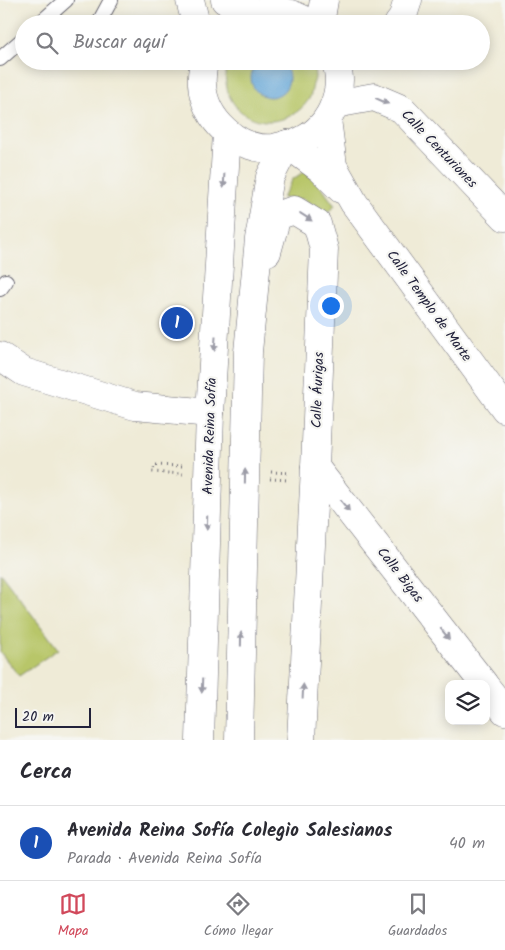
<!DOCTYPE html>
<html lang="es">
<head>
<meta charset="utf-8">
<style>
	body { margin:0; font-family:Kalam,sans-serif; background:#f7f7f7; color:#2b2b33 }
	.controls { position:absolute; right:15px; bottom:15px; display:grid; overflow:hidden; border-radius:10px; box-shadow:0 2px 12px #0003 }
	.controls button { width:45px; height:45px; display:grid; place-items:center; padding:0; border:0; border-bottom:1px solid #e1e1e2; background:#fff; color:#2b2b33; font:25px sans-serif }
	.scale { position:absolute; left:15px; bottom:12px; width:76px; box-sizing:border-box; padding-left:5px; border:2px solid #22223b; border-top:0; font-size:14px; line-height:18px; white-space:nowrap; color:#22223b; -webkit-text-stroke:4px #f6f6f2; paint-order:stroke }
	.you { position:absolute; left:330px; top:305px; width:18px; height:18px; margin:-12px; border:4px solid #fff; border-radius:50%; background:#1a73e8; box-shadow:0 0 0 8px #1a73e833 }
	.badge { display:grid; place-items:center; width:32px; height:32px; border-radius:50%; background:#d1495b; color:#fff; font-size:16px; font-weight:700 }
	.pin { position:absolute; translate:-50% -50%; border:2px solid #fff; box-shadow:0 1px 5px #0006 }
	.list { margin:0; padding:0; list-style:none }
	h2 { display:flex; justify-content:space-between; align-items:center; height:65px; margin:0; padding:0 20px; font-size:21px }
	h2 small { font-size:16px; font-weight:400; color:#7c7c81 }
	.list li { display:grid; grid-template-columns:32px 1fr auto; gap:15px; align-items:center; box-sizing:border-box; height:75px; padding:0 20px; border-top:1px solid #e1e1e2 }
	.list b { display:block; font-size:19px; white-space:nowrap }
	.list p { margin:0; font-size:16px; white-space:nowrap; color:#7c7c81 }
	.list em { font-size:16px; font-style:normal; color:#7c7c81 }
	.icon { flex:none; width:28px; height:28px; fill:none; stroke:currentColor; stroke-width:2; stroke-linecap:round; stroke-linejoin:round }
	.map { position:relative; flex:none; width:505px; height:740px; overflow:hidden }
	.search { position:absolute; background:#fff; box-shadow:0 2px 12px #0003; left:15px; right:15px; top:15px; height:55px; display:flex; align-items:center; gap:12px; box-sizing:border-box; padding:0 18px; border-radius:28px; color:#7c7c81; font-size:19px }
	.sheet { height:140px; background:#fff }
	nav { display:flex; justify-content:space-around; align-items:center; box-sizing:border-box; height:70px; border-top:1px solid #e1e1e2; background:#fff; font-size:14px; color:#7c7c81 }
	nav a { display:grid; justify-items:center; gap:2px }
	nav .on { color:#d1495b }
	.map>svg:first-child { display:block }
	.green { fill:#b8c669; stroke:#6d7452 }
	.water { fill:#62a4d6; stroke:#426388 }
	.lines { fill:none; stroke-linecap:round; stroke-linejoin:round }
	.lane-casing { stroke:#6a6872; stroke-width:16 }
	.street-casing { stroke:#6a6872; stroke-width:29 }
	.highway-casing { stroke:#6a6872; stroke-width:29 }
	.path { stroke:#6a6872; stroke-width:3; stroke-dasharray:1 4; stroke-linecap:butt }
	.lane { stroke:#fff; stroke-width:14 }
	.street { stroke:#fff; stroke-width:28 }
	.highway { stroke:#fff; stroke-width:28 }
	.oneway { fill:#9c9ca7 }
	.labels { text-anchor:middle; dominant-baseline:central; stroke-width:4.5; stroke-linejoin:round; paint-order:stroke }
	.street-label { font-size:14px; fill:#22223b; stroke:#f6f6f2 }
</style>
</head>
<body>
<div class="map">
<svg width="505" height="740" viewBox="0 0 505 740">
	<rect width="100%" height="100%" fill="#f6f6f2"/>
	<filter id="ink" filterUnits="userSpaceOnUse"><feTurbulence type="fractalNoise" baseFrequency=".02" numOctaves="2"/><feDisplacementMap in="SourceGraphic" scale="10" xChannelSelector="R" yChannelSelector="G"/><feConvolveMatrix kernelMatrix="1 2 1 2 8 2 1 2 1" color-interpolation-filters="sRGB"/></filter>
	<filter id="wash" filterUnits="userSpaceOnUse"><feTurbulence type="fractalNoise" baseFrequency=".0096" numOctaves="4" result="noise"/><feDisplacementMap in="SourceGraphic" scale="20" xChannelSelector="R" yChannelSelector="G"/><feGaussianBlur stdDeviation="1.12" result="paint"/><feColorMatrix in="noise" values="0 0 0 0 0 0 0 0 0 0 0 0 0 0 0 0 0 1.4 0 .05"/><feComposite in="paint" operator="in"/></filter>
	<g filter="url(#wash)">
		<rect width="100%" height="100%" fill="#efebd7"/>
		<!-- green -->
		<g class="green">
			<path d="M228,61H312C313,66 315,72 315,77C315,79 314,82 313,84C312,89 311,95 309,99C289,130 240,129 228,92C225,82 224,71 228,61Z"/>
			<path d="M305,171L318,183L335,206L327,213L303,199L282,198L293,179Z"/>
			<path d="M0,572L58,649L19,676L0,652Z"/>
		</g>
		<!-- water -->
		<circle class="water" cx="270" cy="78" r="19"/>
	</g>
	<g filter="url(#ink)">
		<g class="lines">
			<defs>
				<g id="lane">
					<path d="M39,24L66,0"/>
					<path d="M98,24L111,0"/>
					<path d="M0,59L24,38"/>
					<path d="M0,289L6,281"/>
				</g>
				<g id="street">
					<path d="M190,0L196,24"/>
					<path d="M225,0L254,13"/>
					<path d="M398,24L402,19L408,0"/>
					<path d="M335,104L374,97L402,109L505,217"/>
					<path d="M327,119L333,166L354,203L505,409"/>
					<path d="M287,144L321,169L341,189"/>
					<path d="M267,252L277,216L294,210L317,224L324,249L315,467L301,740"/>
					<path d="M0,356L24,372L135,406L210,413"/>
					<path d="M315,467L484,684"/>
					<path d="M486,687L505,711"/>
				</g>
				<g id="highway">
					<path d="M231,24C257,9 285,6 310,24"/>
					<path d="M320,24L324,0"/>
					<path d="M204,61C203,69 201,76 202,84C204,119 238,152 274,148C278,147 281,146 285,145C289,144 293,144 296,143C312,137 325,125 332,110C336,101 339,90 339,80C339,74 337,67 337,61"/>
					<path d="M200,740L210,413L227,133"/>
					<path d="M239,740L248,352L259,239L270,177L287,144"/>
				</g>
			</defs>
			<!-- lane casing -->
			<use href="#lane" class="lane-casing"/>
			<!-- street casing -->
			<use href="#street" class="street-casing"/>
			<!-- highway casing -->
			<use href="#highway" class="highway-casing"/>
			<!-- path -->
			<g class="path">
				<path d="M182,466L155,465L152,472L183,474"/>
				<path d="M271,472L290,473"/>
				<path d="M270,479L288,480"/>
			</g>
			<!-- lane -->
			<use href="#lane" class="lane"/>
			<!-- street -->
			<use href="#street" class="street"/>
			<!-- highway -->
			<use href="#highway" class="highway"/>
		</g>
		<!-- one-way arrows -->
		<defs><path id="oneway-solid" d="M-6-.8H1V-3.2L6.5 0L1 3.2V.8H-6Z" transform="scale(1.25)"/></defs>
		<g class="oneway">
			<use href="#oneway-solid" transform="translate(382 101) rotate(24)"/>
			<use href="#oneway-solid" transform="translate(224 181) rotate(93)"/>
			<use href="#oneway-solid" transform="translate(306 217) rotate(33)"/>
			<use href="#oneway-solid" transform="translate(215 344) rotate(94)"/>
			<use href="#oneway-solid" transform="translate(245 476) rotate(-89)"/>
			<use href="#oneway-solid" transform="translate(345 506) rotate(52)"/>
			<use href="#oneway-solid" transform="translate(207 523) rotate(92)"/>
			<use href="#oneway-solid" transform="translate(445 634) rotate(52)"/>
			<use href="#oneway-solid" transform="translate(241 639) rotate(-89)"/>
			<use href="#oneway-solid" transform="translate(202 686) rotate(92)"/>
			<use href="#oneway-solid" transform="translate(303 691) rotate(-87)"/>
		</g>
	</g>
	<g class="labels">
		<!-- street labels -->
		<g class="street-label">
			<text transform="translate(439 149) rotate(46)">Calle Centuriones</text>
			<text transform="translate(429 306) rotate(54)">Calle Templo de Marte</text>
			<text transform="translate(318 390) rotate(-88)">Calle Áurigas</text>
			<text transform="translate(210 436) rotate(-88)">Avenida Reina Sofía</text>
			<text transform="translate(400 575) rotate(52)">Calle Bigas</text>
		</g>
	</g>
</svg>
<div class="controls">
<button><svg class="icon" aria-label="layers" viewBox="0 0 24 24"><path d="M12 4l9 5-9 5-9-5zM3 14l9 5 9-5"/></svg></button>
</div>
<div class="scale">20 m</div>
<div class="you"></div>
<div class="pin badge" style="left:177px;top:323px;background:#1a4fb4">1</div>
<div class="search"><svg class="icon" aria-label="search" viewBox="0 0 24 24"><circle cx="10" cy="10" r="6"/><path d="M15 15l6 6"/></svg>Buscar aquí</div>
</div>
<section class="sheet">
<h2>Cerca<small></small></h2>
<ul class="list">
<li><span class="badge" style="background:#1a4fb4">1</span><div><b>Avenida Reina Sofía Colegio Salesianos</b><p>Parada · Avenida Reina Sofía</p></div><em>40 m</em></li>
</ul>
</section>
<nav>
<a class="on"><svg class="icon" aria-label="map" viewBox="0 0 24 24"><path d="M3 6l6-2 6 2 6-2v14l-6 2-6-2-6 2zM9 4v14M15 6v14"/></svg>Mapa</a>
<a><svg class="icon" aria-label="directions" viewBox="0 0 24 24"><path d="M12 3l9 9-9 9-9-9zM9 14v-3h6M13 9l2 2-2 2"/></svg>Cómo llegar</a>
<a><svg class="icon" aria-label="saved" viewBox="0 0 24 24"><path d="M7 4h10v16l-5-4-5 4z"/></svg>Guardados</a>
</nav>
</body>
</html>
